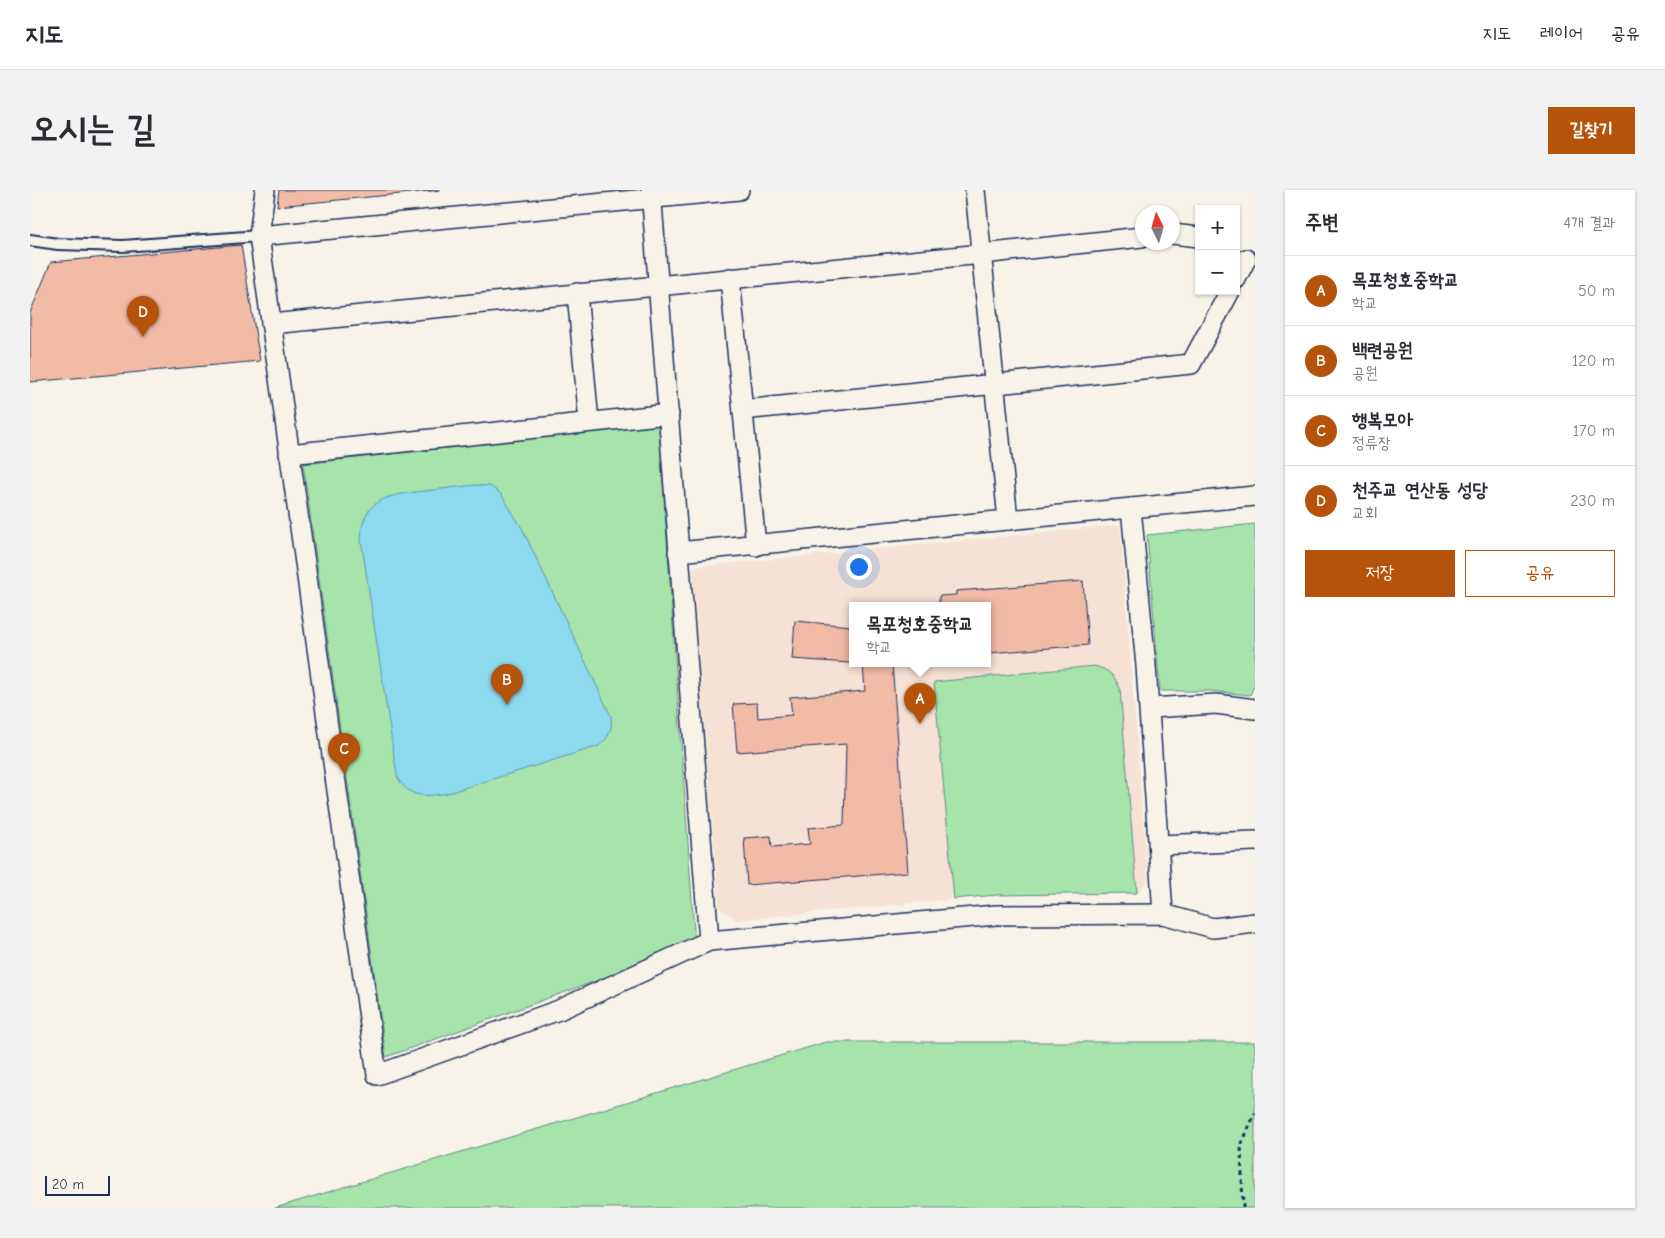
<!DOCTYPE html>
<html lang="ko">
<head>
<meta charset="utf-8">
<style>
	body { margin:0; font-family:"Comic Neue","Poor Story",sans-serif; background:#f2f2f3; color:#2b2b33 }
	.controls { position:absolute; right:15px; top:15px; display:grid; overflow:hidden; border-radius:0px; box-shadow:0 1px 4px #0004 }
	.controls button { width:45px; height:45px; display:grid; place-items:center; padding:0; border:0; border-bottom:1px solid #e1e1e2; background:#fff; color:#2b2b33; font:25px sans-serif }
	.compass { position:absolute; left:1105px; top:15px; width:45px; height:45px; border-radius:50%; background:#fff; box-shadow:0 1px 4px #0004; rotate:355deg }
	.scale { position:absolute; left:15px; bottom:12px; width:65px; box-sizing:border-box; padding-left:5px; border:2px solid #1b2f5e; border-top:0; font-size:14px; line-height:18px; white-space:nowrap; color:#1b2f5e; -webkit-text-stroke:4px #f7f3e8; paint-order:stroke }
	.you { position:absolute; left:828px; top:376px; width:18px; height:18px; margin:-12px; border:4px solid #fff; border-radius:50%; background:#1a73e8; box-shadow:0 0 0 8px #1a73e833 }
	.badge { display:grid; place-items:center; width:32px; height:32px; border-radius:50%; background:#b45309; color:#fff; font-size:16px; font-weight:700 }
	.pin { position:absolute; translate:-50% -41px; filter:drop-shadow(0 1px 2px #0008) }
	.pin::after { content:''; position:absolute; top:26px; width:18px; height:15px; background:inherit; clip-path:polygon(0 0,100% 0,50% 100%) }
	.popup { position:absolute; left:819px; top:412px; width:142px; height:65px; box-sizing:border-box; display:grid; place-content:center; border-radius:0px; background:#fff; filter:drop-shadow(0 1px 4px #0005); font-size:16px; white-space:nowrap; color:#7c7c81 }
	.popup b { font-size:19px; color:#2b2b33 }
	.popup::after { content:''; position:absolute; left:50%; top:100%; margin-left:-10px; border:10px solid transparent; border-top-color:#fff }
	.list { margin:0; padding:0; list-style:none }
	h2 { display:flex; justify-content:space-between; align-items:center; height:65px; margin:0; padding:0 20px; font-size:21px }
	h2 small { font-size:16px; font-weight:400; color:#7c7c81 }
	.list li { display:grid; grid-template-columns:32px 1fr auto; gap:15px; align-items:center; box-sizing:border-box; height:70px; padding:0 20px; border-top:1px solid #e1e1e2 }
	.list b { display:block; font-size:19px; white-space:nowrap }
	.list p { margin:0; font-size:16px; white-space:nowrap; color:#7c7c81 }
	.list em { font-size:16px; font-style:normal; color:#7c7c81 }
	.actions { display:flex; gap:10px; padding:15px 20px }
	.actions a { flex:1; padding:11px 0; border:1px solid #b45309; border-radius:0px; text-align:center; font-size:18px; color:#b45309 }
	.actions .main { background:#b45309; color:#fff }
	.map { position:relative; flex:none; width:1225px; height:1018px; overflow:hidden; border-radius:0px }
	header { display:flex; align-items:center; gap:30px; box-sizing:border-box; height:70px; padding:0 25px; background:#fff; border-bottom:1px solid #e1e1e2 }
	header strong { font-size:24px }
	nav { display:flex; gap:28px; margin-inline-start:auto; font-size:18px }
	.intro { display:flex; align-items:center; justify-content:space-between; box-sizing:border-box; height:120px; padding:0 30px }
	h1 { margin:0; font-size:35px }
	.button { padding:12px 22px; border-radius:0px; background:#b45309; color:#fff; font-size:18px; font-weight:700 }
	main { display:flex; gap:30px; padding:0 30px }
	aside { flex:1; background:#fff; border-radius:0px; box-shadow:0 1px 4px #0004 }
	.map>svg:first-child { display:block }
	.built { fill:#f6e2d4; fill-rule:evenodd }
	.green { fill:#a6e4ab; stroke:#608a84 }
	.water { fill:#8dd9ed; stroke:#5f95b4 }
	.building { fill:#f2bba6; stroke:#1b2f5e }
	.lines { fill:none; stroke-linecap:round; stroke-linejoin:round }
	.service-casing { stroke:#1b2f5e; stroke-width:14 }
	.minor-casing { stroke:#1b2f5e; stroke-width:22 }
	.path { stroke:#1b2f5e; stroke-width:3; stroke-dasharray:4 4; stroke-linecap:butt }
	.service { stroke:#f7f3e8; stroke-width:10 }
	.minor { stroke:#f7f3e8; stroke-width:19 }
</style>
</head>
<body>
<header>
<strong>지도</strong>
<nav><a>지도</a><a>레이어</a><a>공유</a></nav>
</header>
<div class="intro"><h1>오시는 길</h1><a class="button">길찾기</a></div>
<main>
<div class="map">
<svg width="1225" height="1018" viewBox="0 0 1225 1018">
	<rect width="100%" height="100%" fill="#f7f3e8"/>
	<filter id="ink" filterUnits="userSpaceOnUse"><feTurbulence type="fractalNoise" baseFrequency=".02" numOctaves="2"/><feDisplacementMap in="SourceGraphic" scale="10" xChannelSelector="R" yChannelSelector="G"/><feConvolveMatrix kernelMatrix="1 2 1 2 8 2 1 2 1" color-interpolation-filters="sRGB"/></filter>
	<g filter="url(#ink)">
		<!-- built -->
		<path class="built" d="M1090,335L1118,690L1107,703L967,705L706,730L689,717L662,377ZM822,415H958V473H822Z"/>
		<!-- green -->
		<g class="green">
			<path d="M629,234L665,755L356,867L273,274Z"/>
			<path d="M1225,334V494L1220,505L1180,501H1130L1117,345Z"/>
			<path d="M1064,476C1080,480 1084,485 1090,499L1107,703L967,705L924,709L904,492Z"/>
			<path d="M796,852H1225V1018H245Z"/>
		</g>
		<!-- water -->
		<path class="water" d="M445,295L460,296L471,304L492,338L581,526C583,538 579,548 569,556L418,603C396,607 378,609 367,586L331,349C332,307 360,305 394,301C411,299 428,297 445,295Z"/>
		<!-- building -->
		<g class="building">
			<path d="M249,0H411L247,16Z"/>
			<path d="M211,55L230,171L0,192V123L21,72Z"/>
			<path d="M1053,391L1058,455L958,463V415H909V406L926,405V401Z"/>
			<path d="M765,431L822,436V473H862L878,682L717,695L714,648L741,646L742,657L780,654L778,638L814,635L816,554L707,562L703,514L727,513L728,528L762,525L760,507L835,501L833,474L762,469Z"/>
		</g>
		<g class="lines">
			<defs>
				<path id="service" d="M0,50L28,54L93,56L229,46"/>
				<g id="minor">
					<path d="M235,0L229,46L347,885L529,820L679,751L966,725L1133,724L1183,738L1225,733"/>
					<path d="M621,0L679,751"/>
					<path d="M945,0L978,330"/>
					<path d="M1142,44L1169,47"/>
					<path d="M229,46L709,0"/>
					<path d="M700,88L726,356"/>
					<path d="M1206,89L1216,69"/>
					<path d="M547,103L559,232"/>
					<path d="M241,134L952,64L1112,47"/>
					<path d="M713,220L1161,174L1200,101"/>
					<path d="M259,264L639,224"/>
					<path d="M1101,318L1116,476L1133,724"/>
					<path d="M648,362L1225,306"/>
					<path d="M1120,518L1186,514L1225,519"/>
					<path d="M1129,655L1225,651"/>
				</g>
			</defs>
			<!-- service casing -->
			<use href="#service" class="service-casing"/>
			<!-- minor casing -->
			<use href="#minor" class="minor-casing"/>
			<!-- path -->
			<path class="path" d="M1213,1018L1211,956L1225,923"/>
			<!-- service -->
			<use href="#service" class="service"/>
			<!-- minor -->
			<use href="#minor" class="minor"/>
		</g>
	</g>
</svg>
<div class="controls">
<button>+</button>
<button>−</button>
</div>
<svg class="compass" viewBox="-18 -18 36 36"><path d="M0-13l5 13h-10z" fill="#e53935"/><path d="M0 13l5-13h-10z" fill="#7c7c81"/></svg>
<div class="scale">20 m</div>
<div class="you"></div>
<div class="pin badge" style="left:890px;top:534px">A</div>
<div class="popup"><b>목포청호중학교</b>학교</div>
<div class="pin badge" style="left:477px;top:515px">B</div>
<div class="pin badge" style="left:314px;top:584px">C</div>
<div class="pin badge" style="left:113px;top:147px">D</div>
</div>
<aside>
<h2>주변<small>4개 결과</small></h2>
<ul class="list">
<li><span class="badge">A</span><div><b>목포청호중학교</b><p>학교</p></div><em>50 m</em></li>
<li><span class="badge">B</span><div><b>백련공원</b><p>공원</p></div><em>120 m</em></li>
<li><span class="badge">C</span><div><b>행복모아</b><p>정류장</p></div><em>170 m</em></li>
<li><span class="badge">D</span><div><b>천주교 연산동 성당</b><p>교회</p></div><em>230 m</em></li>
</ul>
<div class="actions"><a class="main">저장</a><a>공유</a></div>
</aside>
</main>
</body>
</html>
